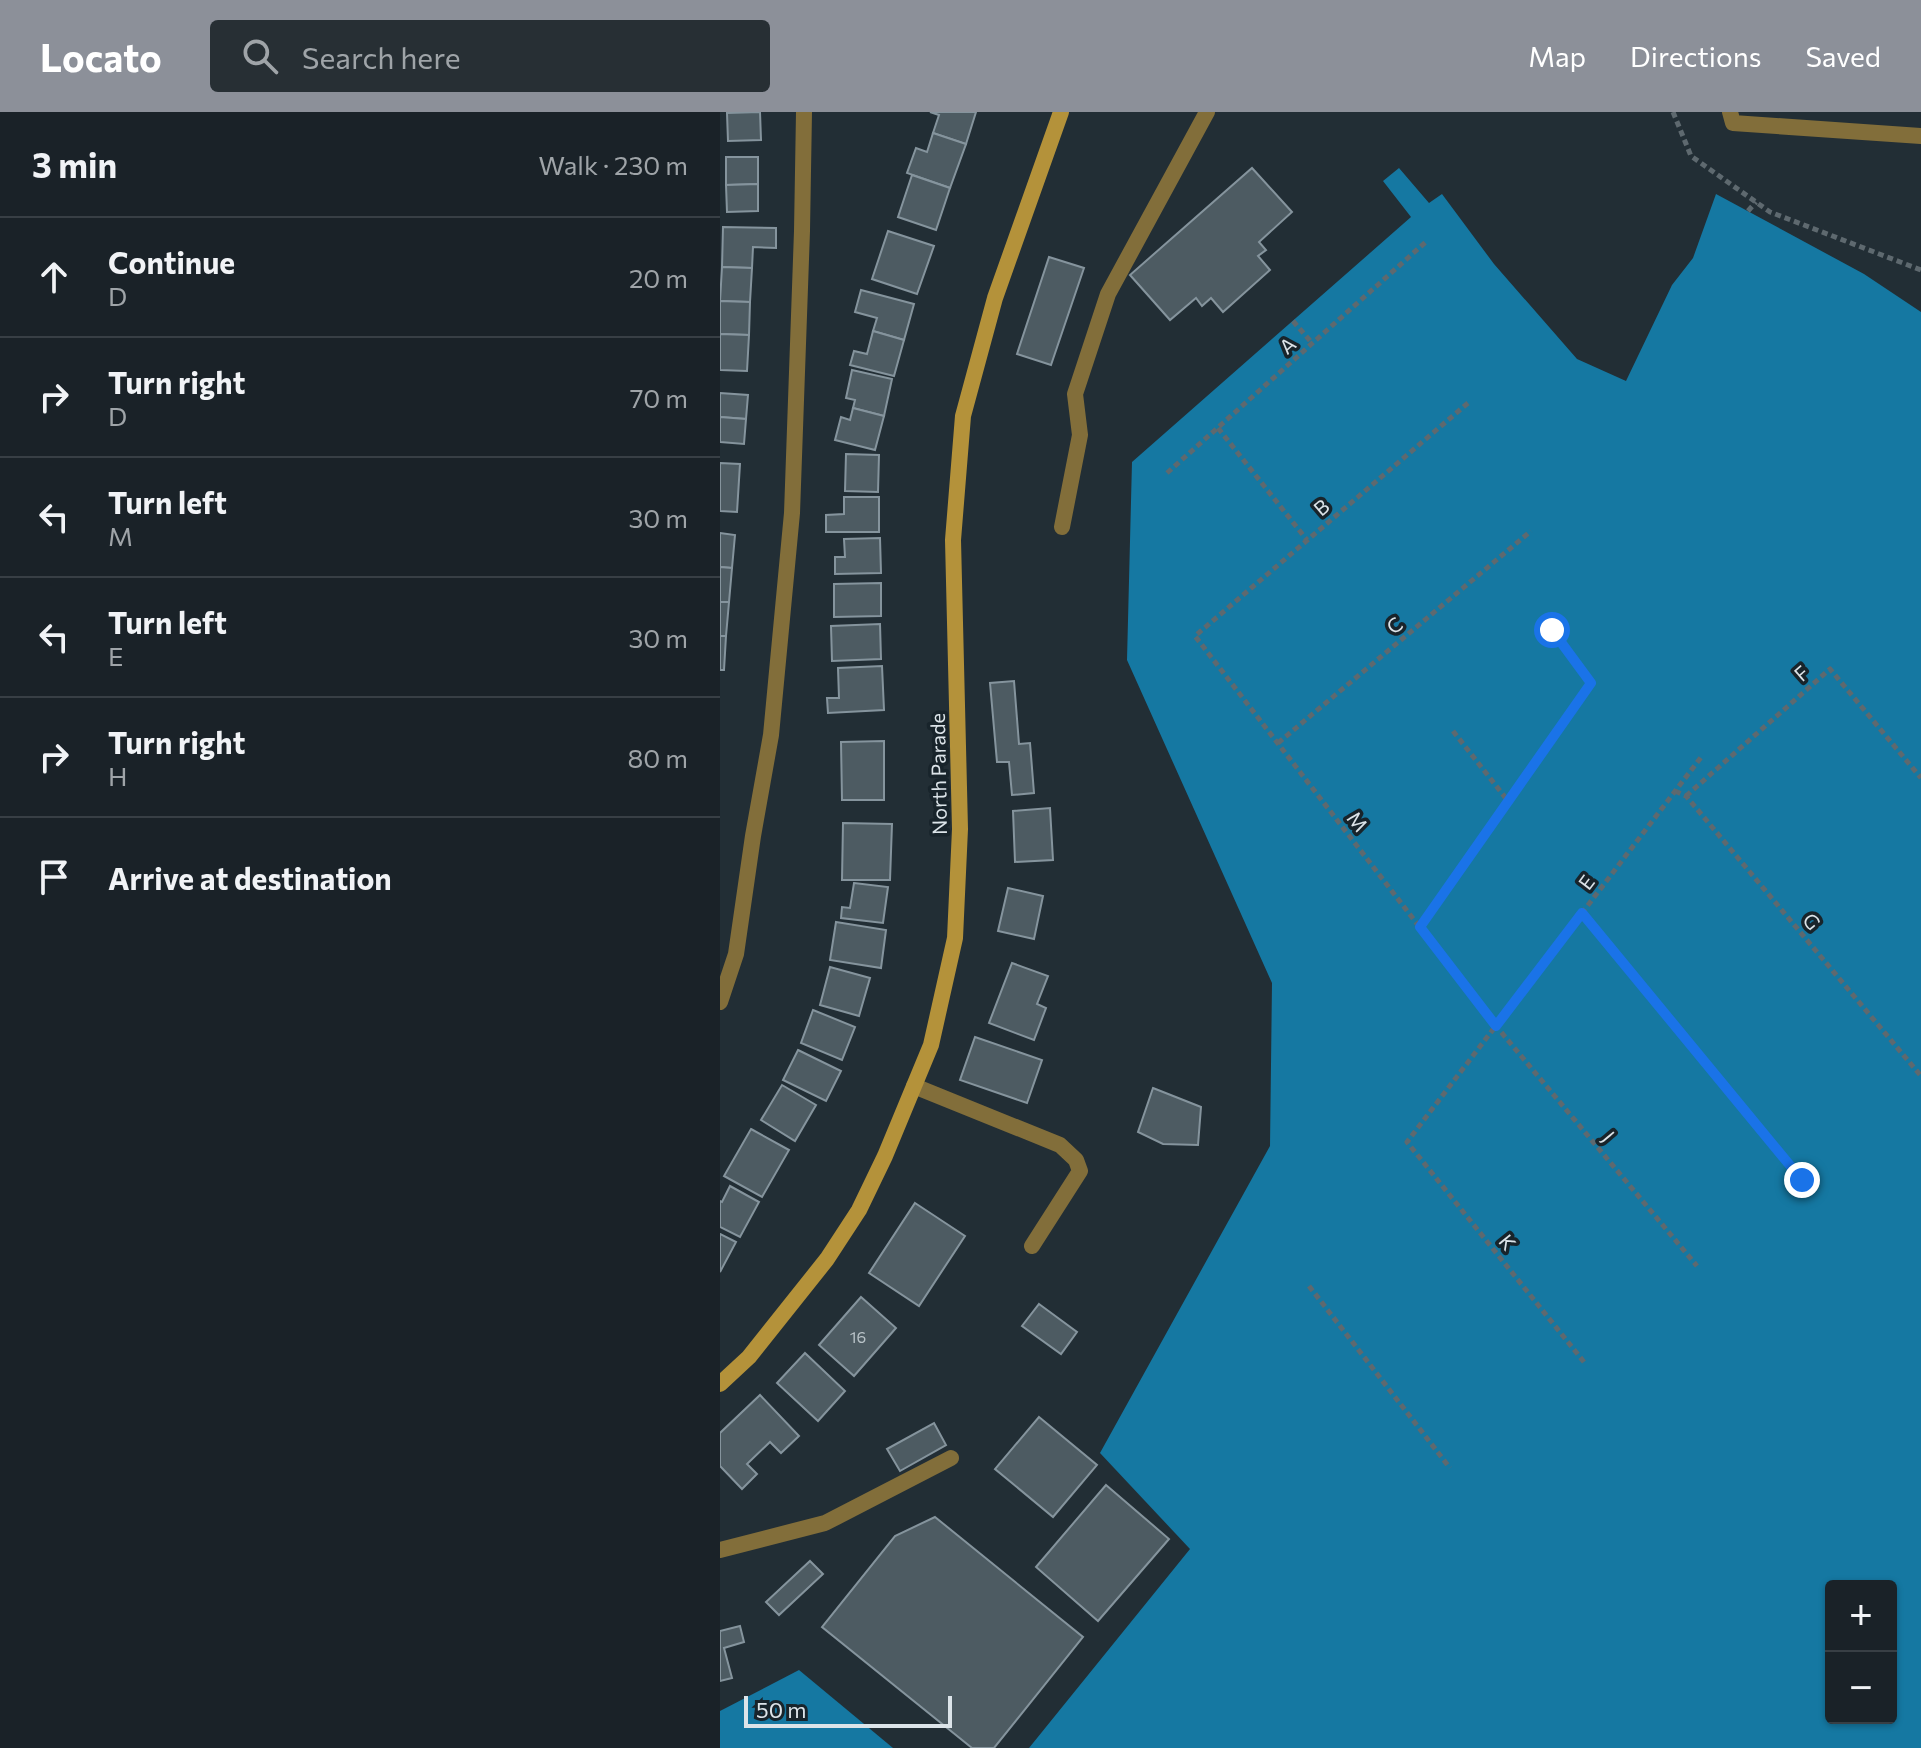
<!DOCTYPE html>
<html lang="en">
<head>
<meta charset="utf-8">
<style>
	body { margin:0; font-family:Commissioner,sans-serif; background:#272f34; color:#f1f3f6 }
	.controls { position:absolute; right:24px; bottom:24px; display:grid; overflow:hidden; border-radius:8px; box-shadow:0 2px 6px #0004 }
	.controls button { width:72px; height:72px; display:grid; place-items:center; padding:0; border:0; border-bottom:2px solid #383f45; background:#1a2228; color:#f1f3f6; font:40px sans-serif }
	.scale { position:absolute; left:24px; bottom:20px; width:208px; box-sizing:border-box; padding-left:8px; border:4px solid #dce4e9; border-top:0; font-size:22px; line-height:28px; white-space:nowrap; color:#dce4e9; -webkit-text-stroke:6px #18242b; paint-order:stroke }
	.stop { position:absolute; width:24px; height:24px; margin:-18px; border:6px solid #1a73e8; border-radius:50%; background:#fff }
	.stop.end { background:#1a73e8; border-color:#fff; box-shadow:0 2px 8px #0008 }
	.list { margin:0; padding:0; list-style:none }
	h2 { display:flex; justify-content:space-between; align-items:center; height:104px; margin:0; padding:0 32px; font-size:34px }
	h2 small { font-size:26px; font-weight:400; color:#9fa4a8 }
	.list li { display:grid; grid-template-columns:52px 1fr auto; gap:24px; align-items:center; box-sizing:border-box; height:120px; padding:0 32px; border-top:2px solid #383f45 }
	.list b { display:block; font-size:30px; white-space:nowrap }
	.list p { margin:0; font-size:26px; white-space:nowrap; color:#9fa4a8 }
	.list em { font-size:26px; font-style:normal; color:#9fa4a8 }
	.icon { flex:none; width:44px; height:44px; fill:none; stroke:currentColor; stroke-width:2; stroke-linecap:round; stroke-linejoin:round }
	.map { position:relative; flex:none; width:1201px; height:1636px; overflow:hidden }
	header { display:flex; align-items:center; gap:48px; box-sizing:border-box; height:112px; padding:0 40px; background:#8c9099; color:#fff }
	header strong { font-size:38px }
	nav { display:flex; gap:44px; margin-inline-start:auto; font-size:28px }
	.search { width:560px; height:72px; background:#272f34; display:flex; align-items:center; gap:20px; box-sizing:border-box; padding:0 28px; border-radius:8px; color:#9fa4a8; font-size:30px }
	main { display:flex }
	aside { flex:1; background:#1a2228 }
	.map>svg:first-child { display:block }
	.water { fill:#1578a2; fill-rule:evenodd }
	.building { fill:#4d5b62; stroke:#85949d; stroke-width:2 }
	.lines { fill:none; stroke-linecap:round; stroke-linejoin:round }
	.path { stroke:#5e696f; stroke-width:5; stroke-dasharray:6 4; stroke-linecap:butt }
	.lane { stroke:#826e3a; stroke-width:16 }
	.secondary { stroke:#b4923a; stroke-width:16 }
	.route { stroke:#1a73e8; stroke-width:10 }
	.labels { text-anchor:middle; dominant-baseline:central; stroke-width:7; stroke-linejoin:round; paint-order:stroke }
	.number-label { font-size:16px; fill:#b8c2c7 }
	.street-label { font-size:20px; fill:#dce4e9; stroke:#18242b }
</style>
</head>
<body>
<header>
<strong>Locato</strong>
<div class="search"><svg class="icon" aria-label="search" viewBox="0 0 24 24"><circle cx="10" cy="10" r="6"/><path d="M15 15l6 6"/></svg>Search here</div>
<nav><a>Map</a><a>Directions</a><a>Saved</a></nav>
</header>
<main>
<aside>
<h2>3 min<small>Walk · 230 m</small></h2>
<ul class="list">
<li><svg class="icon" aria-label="ahead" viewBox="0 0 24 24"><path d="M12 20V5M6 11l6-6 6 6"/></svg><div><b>Continue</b><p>D</p></div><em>20 m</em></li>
<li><svg class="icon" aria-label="right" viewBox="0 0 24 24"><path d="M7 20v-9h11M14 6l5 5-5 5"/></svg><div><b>Turn right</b><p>D</p></div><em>70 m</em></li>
<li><svg class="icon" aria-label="left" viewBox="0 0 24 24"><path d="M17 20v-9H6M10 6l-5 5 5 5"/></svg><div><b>Turn left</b><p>M</p></div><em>30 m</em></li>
<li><svg class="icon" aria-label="left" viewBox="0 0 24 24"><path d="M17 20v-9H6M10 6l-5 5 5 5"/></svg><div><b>Turn left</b><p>E</p></div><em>30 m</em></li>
<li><svg class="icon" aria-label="right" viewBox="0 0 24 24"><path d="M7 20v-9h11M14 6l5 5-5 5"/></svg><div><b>Turn right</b><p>H</p></div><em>80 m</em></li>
<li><svg class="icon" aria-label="arrive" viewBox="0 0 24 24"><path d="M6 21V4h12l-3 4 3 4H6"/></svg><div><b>Arrive at destination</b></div></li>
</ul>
</aside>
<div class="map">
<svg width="1201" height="1636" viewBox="0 0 1201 1636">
	<rect width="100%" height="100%" fill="#222e35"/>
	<!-- water -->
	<g class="water">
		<path d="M679,56L709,91L722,82L774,152L857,247L906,269L952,173L973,146L996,82L1144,162L1201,200V1636H309L470,1437L380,1341L550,1034L552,871L407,548L412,350L691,105L663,69ZM1111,1474H1171V1606H1111Z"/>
		<path d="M79,1558L173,1636H0V1599Z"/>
	</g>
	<!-- building -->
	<g class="building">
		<path d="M40,0L41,28L8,29L7,1Z"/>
		<path d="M210,0H256L246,32L213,21L219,3Z"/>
		<path d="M213,21L246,32L230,76L187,61L196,36L207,40Z"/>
		<path d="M6,45H38V72L6,73Z"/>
		<path d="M532,56L572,100L539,130L546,138L538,144L550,158L503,200L491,186L482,194L476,186L450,208L410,163Z"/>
		<path d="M192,63L230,76L216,118L178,105Z"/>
		<path d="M38,72V99L7,100L6,73Z"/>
		<path d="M3,115L56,116V136L33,135L32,156L2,155Z"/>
		<path d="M168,119L214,134L197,182L152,167Z"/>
		<path d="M329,145L364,156L331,253L297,242Z"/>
		<path d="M2,155L32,156L30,190L0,189Z"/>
		<path d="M141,178L194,192L184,228L153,219L157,206L135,200Z"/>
		<path d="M0,189L30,190L29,223L0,222Z"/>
		<path d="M153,219L184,228L174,264L130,253L134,239L147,242Z"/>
		<path d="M0,222L29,223L27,259L0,258Z"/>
		<path d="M132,258L172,267L164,304L133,296L135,288L126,286Z"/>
		<path d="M0,281L28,283L26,307L0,305Z"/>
		<path d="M133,296L164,304L155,338L115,328L121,305L130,308Z"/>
		<path d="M0,305L26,307L24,332L0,330Z"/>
		<path d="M126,342L159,343L158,380L125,379Z"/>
		<path d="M0,351L20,352L17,400L0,399Z"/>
		<path d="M124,385H159V420H106V403L124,402Z"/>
		<path d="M0,421L15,423L12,456L0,455Z"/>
		<path d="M160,426L161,461L115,462V445H125L124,427Z"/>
		<path d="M0,455L12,456L9,490H0Z"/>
		<path d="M161,471V504L114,505V472Z"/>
		<path d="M0,490H9L6,524H0Z"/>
		<path d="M160,512L161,547L112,549L111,514Z"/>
		<path d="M0,524H6L4,558H0Z"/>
		<path d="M162,554L164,598L108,601L107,586H119L118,556Z"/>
		<path d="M294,569L299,632L310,631L314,681L292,683L289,650H277L270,571Z"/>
		<path d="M164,629V688H122L121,630Z"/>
		<path d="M330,696L333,748L295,750L293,699Z"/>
		<path d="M123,711L172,712L170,768H122Z"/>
		<path d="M134,771L168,775L163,811L121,806L122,795L130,796Z"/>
		<path d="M288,776L323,784L314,827L278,819Z"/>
		<path d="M116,810L166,818L161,856L110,848Z"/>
		<path d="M292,851L328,864L317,892L326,896L314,928L269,911Z"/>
		<path d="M110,855L150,866L139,904L100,893Z"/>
		<path d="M93,898L135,915L122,948L81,931Z"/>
		<path d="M255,925L322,948L307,991L240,968Z"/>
		<path d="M78,938L121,959L106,989L63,968Z"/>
		<path d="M62,973L96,993L75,1029L41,1008Z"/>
		<path d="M433,976L481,995L478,1033L443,1032L418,1020Z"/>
		<path d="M31,1017L69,1038L42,1085L4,1064Z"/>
		<path d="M10,1074L39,1090L20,1125L0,1115V1089L2,1090Z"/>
		<path d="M195,1091L245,1124L199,1194L149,1161Z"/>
		<path d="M0,1122L16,1130L0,1160Z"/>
		<path d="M141,1185L176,1216L134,1264L99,1233Z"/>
		<path d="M319,1192L357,1220L341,1242L302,1214Z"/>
		<path d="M85,1241L125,1279L98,1309L57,1271Z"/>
		<path d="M40,1283L79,1324L61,1341L50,1330L27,1352L37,1362L22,1377L0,1354V1321Z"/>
		<path d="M319,1305L377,1353L333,1405L275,1357Z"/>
		<path d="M214,1311L226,1333L180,1359L167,1337Z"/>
		<path d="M386,1373L449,1427L378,1509L316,1455Z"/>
		<path d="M215,1405L363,1525L274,1636H252L102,1515L175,1424Z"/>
		<path d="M90,1449L103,1462L59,1503L46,1490Z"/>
		<path d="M20,1514L24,1530L4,1536L12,1566L0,1569V1519Z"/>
	</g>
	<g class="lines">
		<!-- path -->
		<g class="path">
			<path d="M953,0L971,44L1050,100L1201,158"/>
			<path d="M1028,99L1036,90"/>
			<path d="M573,209L592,231"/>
			<path d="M748,291L475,524L776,914L977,1154"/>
			<path d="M498,316L587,428"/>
			<path d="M447,361L708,128"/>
			<path d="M733,619L788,689"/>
			<path d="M558,631L811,419"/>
			<path d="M955,679L966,684L1201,964"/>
			<path d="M966,684L1110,557L1201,666"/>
			<path d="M862,801L1082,1068"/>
			<path d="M700,815L871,571L832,518"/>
			<path d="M589,1174L730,1356"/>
			<path d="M864,1250L687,1030L982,644"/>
		</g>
		<!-- lane -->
		<g class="lane">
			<path d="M1010,0L1013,11L1201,24"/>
			<path d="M342,415L360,323L355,282L388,182L487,0"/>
			<path d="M0,890L16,842L33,724L51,623L72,401L82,119L84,0"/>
			<path d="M194,974L340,1033L356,1048L360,1059L312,1134"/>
			<path d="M0,1438L105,1411L231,1346"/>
		</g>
		<!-- secondary -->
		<path class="secondary" d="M0,1272L29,1245L107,1147L139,1098L165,1044L211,933L235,826L240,717L233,428L243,304L275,186L341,0"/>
	</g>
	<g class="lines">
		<!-- route -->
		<path class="route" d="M832,518L871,571L700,815L776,914L862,801L1082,1068"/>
	</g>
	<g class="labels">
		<!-- number labels -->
		<g class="number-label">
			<text x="138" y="1224">16</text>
		</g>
		<!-- street labels -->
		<g class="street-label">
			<text transform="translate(567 233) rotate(-42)">A</text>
			<text transform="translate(601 395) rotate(-40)">B</text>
			<text transform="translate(674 513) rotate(-40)">C</text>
			<text transform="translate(1081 561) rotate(-41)">F</text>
			<text transform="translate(218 662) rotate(-91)">North Parade</text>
			<text transform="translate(638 709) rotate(52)">M</text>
			<text transform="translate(866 770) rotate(-53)">E</text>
			<text transform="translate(1092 809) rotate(50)">G</text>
			<text transform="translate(889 1024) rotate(50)">J</text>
			<text transform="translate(788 1130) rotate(51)">K</text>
		</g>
	</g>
</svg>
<div class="controls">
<button>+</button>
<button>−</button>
</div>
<div class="scale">50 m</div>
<div class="stop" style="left:832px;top:518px"></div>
<div class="stop end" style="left:1082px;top:1068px"></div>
</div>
</main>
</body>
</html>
